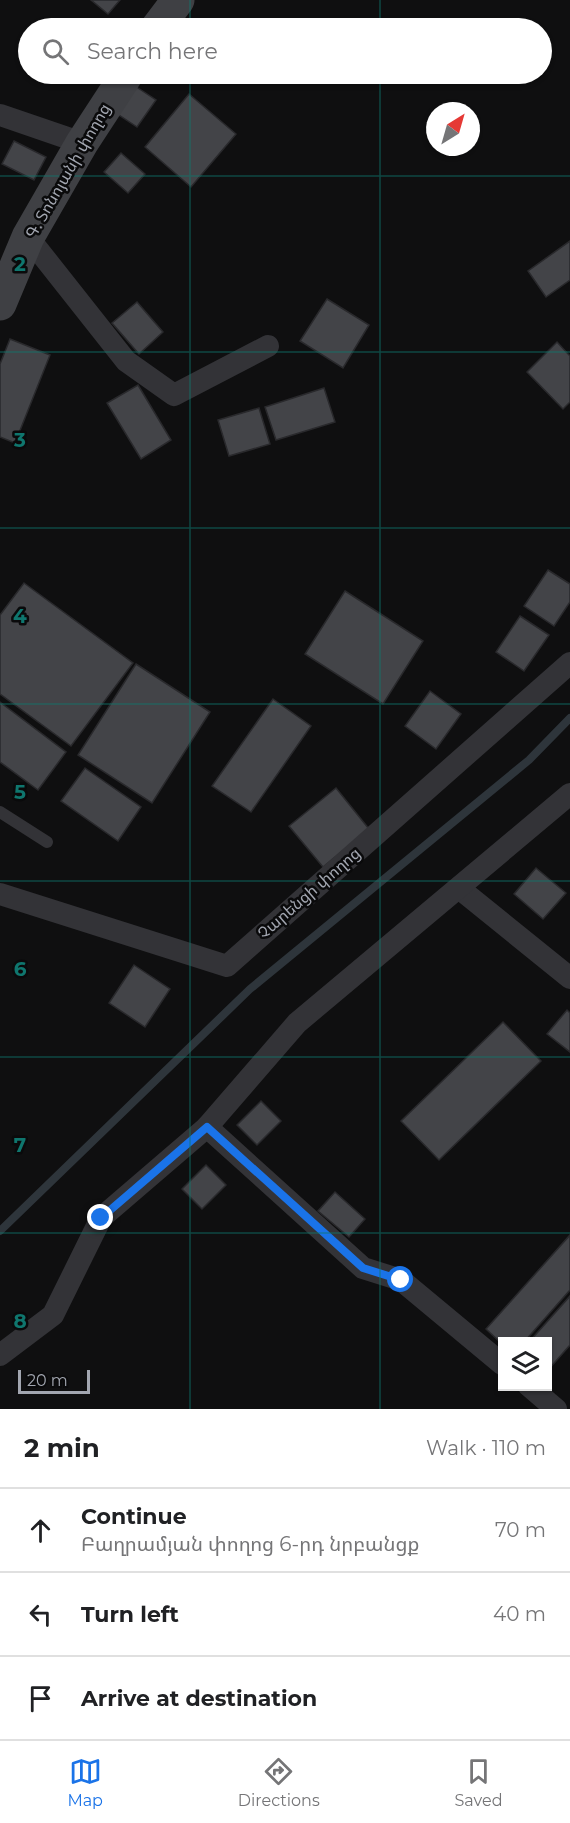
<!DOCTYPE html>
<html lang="en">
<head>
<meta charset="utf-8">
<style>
	body { margin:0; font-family:Montserrat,"Noto Sans Armenian",sans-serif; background:#f6f6f6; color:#202124 }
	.controls { position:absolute; right:18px; bottom:18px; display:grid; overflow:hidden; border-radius:0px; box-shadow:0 2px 4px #0004 }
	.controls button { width:54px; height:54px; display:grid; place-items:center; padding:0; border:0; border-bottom:2px solid #e0e0e0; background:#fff; color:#202124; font:30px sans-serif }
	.compass { position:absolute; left:426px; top:102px; width:54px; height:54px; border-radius:50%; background:#fff; box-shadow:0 2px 4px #0004; rotate:37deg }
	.scale { position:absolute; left:18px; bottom:15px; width:72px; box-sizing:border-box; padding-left:6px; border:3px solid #a2a6b0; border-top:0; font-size:16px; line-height:21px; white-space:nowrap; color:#a2a6b0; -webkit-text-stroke:4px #0a0a0b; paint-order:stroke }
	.stop { position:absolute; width:18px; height:18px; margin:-14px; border:4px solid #1a73e8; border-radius:50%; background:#fff }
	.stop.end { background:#1a73e8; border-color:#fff; box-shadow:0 2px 6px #0008 }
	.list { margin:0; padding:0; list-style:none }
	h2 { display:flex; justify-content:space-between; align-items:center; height:78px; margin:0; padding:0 24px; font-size:26px }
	h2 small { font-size:20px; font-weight:400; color:#757577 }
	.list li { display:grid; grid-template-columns:39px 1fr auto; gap:18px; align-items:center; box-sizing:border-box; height:84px; padding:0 24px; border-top:2px solid #e0e0e0 }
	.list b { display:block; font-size:22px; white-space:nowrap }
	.list p { margin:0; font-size:20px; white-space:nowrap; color:#757577 }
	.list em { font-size:20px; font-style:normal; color:#757577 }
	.icon { flex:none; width:33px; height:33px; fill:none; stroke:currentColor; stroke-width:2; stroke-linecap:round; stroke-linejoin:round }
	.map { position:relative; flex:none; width:570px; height:1409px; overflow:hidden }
	.search { position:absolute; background:#fff; box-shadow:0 2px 4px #0004; left:18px; right:18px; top:18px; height:66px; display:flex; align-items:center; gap:15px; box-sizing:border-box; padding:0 21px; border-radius:33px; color:#757577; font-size:22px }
	.sheet { height:330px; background:#fff }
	nav { display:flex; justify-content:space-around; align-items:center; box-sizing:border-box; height:84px; border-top:2px solid #e0e0e0; background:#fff; font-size:16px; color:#757577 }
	nav a { display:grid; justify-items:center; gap:3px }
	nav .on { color:#1a73e8 }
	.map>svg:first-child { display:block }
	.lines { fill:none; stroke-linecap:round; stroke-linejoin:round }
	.stream { stroke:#2e353b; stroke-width:8 }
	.building { fill:#434448; stroke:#29292c; stroke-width:1.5 }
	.lane { stroke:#333337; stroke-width:12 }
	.street { stroke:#333337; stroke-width:22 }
	.secondary { stroke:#3f4044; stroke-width:33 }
	.route { stroke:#1a73e8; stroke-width:8 }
	.grid { fill:none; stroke:#0f766e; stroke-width:1.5; stroke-opacity:0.55 }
	.labels { text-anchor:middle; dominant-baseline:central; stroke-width:5; stroke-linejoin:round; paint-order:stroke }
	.street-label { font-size:16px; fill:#a2a6b0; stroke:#0a0a0b }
	.grid-label { font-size:20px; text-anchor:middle; font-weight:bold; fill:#0f766e; stroke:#0a0a0b; stroke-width:5; stroke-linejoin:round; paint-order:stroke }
</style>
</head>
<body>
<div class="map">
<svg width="570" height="1409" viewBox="0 0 570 1409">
	<rect width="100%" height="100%" fill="#0f0f10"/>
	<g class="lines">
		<!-- stream -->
		<path class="stream" d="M0,1231L250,989L529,760L570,718"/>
	</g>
	<!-- building -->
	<g class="building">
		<path d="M91,0H120L108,14Z"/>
		<path d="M135,86L156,100L137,127L116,113Z"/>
		<path d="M189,94L236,134L191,187L145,147Z"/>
		<path d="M14,141L46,157L34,180L2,164Z"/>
		<path d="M121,153L145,174L128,193L104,172Z"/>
		<path d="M570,241V280L546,297L528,271Z"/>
		<path d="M327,299L369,325L343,368L300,341Z"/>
		<path d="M137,302L163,332L139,354L112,323Z"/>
		<path d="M10,339L50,355L15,443L0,437V364Z"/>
		<path d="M557,342L570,356V402L563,409L527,372Z"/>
		<path d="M138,385L171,440L141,459L107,403Z"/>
		<path d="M324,388L335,422L276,440L265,407Z"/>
		<path d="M259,408L270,444L229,456L218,420Z"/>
		<path d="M548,570L570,584V602L554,626L524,606Z"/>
		<path d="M24,583L133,663L71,746L0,694V615Z"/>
		<path d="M345,591L423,641L383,704L305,654Z"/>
		<path d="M520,616L549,635L524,671L496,652Z"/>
		<path d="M136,664L210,712L152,803L78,755Z"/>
		<path d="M430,691L461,714L436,749L405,726Z"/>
		<path d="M273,699L311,726L251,812L212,786Z"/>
		<path d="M0,702L66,752L38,790L0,762Z"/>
		<path d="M85,768L141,807L118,841L61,801Z"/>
		<path d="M336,788L369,829L323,867L289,826Z"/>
		<path d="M536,868L566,893L543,919L514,894Z"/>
		<path d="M134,965L170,989L145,1027L109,1003Z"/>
		<path d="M567,1010L570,1013V1052L547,1034Z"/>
		<path d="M503,1022L541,1061L439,1160L401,1121Z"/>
		<path d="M261,1101L281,1121L257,1145L237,1125Z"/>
		<path d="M206,1165L226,1185L202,1209L182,1189Z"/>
		<path d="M335,1192L365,1219L349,1237L318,1211Z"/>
		<path d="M570,1235V1290L524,1342L502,1344L486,1329Z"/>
		<path d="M570,1296V1345L548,1370V1342H529Z"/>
	</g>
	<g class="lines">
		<!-- lane -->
		<path class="lane" d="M0,812L47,842"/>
		<!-- street -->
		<g class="street">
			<path d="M0,115L82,143"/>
			<path d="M28,237L126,361L174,395L268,346"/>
			<path d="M460,889L570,978"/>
			<path d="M0,894L227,966L570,663"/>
			<path d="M207,1127L363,1268L401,1280L502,1364"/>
			<path d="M0,1355L53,1315L101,1218L207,1127L297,1023L570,794"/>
			<path d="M529,1386L556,1409"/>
		</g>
		<!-- secondary -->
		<g class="secondary">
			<path d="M157,28L178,0"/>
			<path d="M0,304L28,237L82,143L127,74"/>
		</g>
	</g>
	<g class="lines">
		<!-- route -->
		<path class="route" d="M101,1218L207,1127L363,1268L401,1280"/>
	</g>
	<!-- grid -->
	<path class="grid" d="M190,0V28M380,0V28M190,74V1409M380,74V1409M0,176H570M0,352H570M0,528H570M0,704H570M0,881H570M0,1057H570M0,1233H570"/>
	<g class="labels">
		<!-- street labels -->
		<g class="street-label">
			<text transform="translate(68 171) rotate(-60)">Գ. Տոնոյանի փողոց</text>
			<text transform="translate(309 893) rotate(-41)">Չարենցի փողոց</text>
		</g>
	</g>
	<g class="grid-label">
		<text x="20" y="271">2</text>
		<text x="20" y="447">3</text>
		<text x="20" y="623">4</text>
		<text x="20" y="799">5</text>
		<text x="20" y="976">6</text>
		<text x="20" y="1152">7</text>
		<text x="20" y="1328">8</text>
	</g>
</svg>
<div class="controls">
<button><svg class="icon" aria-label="layers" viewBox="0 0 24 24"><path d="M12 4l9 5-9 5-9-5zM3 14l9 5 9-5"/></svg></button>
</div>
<svg class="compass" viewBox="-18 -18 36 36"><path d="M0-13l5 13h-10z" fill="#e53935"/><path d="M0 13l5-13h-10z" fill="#757577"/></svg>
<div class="scale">20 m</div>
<div class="stop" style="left:401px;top:1280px"></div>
<div class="stop end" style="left:101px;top:1218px"></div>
<div class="search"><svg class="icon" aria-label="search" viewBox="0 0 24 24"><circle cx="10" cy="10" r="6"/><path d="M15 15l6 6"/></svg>Search here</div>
</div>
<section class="sheet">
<h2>2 min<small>Walk · 110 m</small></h2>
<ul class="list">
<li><svg class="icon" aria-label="ahead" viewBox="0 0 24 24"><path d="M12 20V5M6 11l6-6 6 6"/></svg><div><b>Continue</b><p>Բաղրամյան փողոց 6-րդ նրբանցք</p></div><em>70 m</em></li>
<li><svg class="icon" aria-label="left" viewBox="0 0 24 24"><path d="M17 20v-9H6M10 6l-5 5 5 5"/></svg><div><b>Turn left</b></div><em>40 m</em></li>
<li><svg class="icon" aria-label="arrive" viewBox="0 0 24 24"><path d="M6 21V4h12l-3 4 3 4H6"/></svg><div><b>Arrive at destination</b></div></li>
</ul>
</section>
<nav>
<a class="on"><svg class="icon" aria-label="map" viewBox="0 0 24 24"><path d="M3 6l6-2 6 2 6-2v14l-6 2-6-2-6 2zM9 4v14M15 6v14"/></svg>Map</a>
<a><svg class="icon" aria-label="directions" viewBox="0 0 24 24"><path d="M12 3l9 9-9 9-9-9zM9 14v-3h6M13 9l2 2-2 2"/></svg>Directions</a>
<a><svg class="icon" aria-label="saved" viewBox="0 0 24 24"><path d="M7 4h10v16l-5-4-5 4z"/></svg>Saved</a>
</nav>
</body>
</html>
